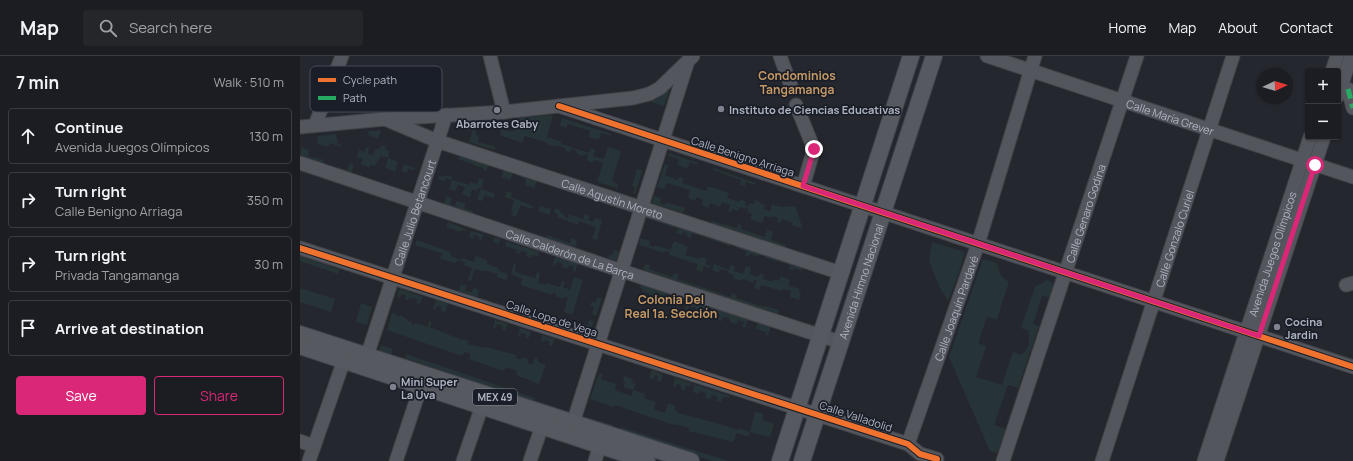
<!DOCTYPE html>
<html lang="en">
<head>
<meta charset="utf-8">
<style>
	body { margin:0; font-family:Manrope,sans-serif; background:#25262a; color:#f1f3f6 }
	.controls { position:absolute; right:12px; top:12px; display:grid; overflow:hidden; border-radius:4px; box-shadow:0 1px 3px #0004 }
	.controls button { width:36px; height:36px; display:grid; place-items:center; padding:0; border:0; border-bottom:1px solid #3a3b40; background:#1c1d22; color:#f1f3f6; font:20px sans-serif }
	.compass { position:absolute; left:957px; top:12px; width:36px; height:36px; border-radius:50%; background:#1c1d22; box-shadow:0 1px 3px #0004; rotate:86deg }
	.stop { position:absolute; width:12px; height:12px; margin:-9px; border:3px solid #db2777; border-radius:50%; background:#fff }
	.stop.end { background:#db2777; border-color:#fff; box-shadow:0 1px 4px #0008 }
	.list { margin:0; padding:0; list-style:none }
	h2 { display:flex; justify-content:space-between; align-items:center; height:52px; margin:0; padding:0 16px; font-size:17px }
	h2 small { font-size:13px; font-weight:400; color:#a0a2a5 }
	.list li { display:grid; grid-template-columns:26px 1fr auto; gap:12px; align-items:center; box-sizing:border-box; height:56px; margin:0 8px 8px; padding:0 8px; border:1px solid #3a3b40; border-radius:4px }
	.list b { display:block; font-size:15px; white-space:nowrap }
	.list p { margin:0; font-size:13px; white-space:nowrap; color:#a0a2a5 }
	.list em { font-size:13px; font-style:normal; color:#a0a2a5 }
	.actions { display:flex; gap:8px; padding:12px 16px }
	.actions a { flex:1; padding:9px 0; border:1px solid #db2777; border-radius:4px; text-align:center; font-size:14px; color:#db2777 }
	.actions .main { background:#db2777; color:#fff }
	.icon { flex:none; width:22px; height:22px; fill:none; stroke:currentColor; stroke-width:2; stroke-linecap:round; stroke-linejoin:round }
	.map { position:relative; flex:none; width:1053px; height:405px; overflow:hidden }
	header { display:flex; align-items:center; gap:24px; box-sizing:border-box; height:56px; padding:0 20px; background:#1c1d22; border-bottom:1px solid #3a3b40 }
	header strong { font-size:19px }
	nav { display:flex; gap:22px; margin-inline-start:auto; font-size:14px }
	.search { width:280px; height:36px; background:#25262a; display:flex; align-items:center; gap:10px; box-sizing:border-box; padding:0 14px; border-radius:4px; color:#a0a2a5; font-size:15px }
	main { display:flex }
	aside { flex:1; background:#1c1d22 }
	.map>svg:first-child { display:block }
	.green { fill:#273437 }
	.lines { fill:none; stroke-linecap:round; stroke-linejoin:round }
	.minor-casing { stroke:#404248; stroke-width:15 }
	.major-casing { stroke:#42444b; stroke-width:18 }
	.minor { stroke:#54565d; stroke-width:13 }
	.major { stroke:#56595f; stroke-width:16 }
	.quiet { stroke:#26ab63; stroke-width:5; stroke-dasharray:10 5; stroke-linecap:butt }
	.cycleway-casing { stroke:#191e28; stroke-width:8 }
	.cycleway { stroke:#ef722f; stroke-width:6 }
	.route { stroke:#db2777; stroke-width:5 }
	.poi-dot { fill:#7e828d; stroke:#191e28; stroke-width:1.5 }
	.labels { text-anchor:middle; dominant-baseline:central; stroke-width:3.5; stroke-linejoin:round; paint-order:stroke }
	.shield { fill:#191e28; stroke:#818692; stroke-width:1 }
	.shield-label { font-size:10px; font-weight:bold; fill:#aeb3c0 }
	.poi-label { font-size:11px; font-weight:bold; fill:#aeb3c0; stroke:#191e28; text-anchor:start }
	.street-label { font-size:11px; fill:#aeb3c0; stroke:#191e28 }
	.neighbourhood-label { font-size:12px; font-weight:bold; fill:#c69964; stroke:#191e28 }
	.key { fill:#191e28; stroke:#464b56; stroke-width:1 }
	.key-label { font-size:11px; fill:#aeb3c0 }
</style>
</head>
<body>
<header>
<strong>Map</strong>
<div class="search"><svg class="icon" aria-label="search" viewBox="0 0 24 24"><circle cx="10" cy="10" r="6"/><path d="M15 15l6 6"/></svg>Search here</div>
<nav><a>Home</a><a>Map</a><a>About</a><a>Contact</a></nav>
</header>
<main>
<aside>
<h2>7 min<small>Walk · 510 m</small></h2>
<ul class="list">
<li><svg class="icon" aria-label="ahead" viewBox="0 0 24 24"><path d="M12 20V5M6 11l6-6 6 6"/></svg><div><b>Continue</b><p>Avenida Juegos Olímpicos</p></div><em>130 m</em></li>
<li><svg class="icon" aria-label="right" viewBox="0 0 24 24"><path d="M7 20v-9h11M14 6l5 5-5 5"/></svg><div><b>Turn right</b><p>Calle Benigno Arriaga</p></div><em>350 m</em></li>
<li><svg class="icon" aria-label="right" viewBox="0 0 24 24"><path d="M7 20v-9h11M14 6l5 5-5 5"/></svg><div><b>Turn right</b><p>Privada Tangamanga</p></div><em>30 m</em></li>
<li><svg class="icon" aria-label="arrive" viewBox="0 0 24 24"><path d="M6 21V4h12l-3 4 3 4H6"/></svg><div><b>Arrive at destination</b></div></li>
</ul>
<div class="actions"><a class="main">Save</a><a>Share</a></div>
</aside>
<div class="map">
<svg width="1053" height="405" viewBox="0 0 1053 405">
	<rect width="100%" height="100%" fill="#25272e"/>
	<!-- green -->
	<g class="green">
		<path d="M370,33L364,50L351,46Z"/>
		<path d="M250,59L253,60L247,81L262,86L261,88L289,97L291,92L295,94L293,100L304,103L308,91L321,95L312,125L318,128L317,132L297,126L303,107L294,104L292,107L287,104L288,99L285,98L284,100L277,98V95L271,93L270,96L265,95L266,92L256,89L255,91L247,88L248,87L225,80L222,87L200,79L201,73L213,76L217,62Z"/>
		<path d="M262,62L311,78V80L301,77L299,84L289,81L290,75L268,68L266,72L260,70Z"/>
		<path d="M175,66L190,70L188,74L177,70L175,78L179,80L178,86L196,91L195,94L169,86L174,70H171L169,75L165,73L167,66Z"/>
		<path d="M81,74L78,83L68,79L69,75Z"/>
		<path d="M36,78V81L38,83L37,87L41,89V91L30,87L28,91L18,88L17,80Z"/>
		<path d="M83,89L86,90L85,93L89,95L88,102L98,106L95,116L85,112L88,102L81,100L75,110L70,109L69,112L61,108L63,103L57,101L59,94L64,96L66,91L69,92L68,98L73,99L75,93H78Z"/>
		<path d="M1,91L9,94L8,100L24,104L23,109L0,102Z"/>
		<path d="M369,97L398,107L397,109L390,106L387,113L377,108L379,103L368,100Z"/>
		<path d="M160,99L189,109L186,115L183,114V112L158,103Z"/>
		<path d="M50,107L54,109L51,118L38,114V111L47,114Z"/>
		<path d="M104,108L115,112L114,114L108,113L107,117L101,115Z"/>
		<path d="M365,108L368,109L365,119L377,124L379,121L384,123L382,127L406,135L408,130L429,137L427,142L439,146L441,143L446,146L445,149L448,150L449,147L454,148L455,144L465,149L464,153L470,155L472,148L481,151L495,150L503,173L492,169L493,167L482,163L481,167L477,166L478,162L473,160L472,162L465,160L462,167L450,163L452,158L447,156L448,151H446L445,153L440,151L438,155L432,153L431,156L428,155L430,149L422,146L420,151L410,147L408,152L402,149L403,144L397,141L395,145L388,142L390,134L367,127L364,133L357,131Z"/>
		<path d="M413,112L456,127L455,129L446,126L445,130L440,129L441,124L413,114Z"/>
		<path d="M337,113L342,115L335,138L333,137L335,131L332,130Z"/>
		<path d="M204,114L213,117L210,124L201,121Z"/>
		<path d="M218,118L237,125L234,132L225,129L226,123L218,120Z"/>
		<path d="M146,119L153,121L152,124L169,129L171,126L177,128L179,122L184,124L181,133L195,138L194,142L185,139L182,145L177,144L181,133L178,132L176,135L172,133L170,141L162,138L165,131L158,129L155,135L149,133L152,124L146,122L145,125L138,123L139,120L145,121Z"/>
		<path d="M207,135L212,137L211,141L233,150L232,153L221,149L216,161L211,159L213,154H211L214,144L205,141Z"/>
		<path d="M147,140L152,142L150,148L155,150L156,145L166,148L164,152L173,155L172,158L144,148Z"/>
		<path d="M354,140L361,142L360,147L365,149L366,146L385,152L383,157L352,147Z"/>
		<path d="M240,150L251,153L249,159L238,155Z"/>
		<path d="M255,152L261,154L260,157L264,158V160L268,162L269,158L283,163L285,158L290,160L288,164L293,166L295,162L302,164L297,184L292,183L296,171L279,165L278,169L257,161L258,158L254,157Z"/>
		<path d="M348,161L430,188V190L392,177L391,182L386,180L387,177L383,176L382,179L376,177L378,173L346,162Z"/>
		<path d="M412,165L437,172L438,168L442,170L441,173L465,181L467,174L473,176L471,184L486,189L485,192L411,167Z"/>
		<path d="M148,166L166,173V175L161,174L160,176L146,171Z"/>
		<path d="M171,175L200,183L199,188L193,186L194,182L183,179L181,185H179V181L174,179L173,183L169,181Z"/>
		<path d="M247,179L270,187L271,182L277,184L275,191L246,182Z"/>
		<path d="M340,182L350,185L349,189L354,191L355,189L370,194L374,185L388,191L385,199L399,203L401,201L407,203L405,208L411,210L410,212L404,210L402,216L396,214L398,208L369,199L370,196L365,195L364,197L339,189Z"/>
		<path d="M117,184L151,196L150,200L161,204L163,202L174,206L176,200L187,204V208L198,212L199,215L208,218L206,224L197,221V218L185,214L184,216L175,213L171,225H168L172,212L164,209L165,206L157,204L156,207L140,203L142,197L115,189Z"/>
		<path d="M206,185L239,196L238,200L232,199L231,202L226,200L227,196L221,195L219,198L216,197L217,194L205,190Z"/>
		<path d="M632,186L665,196L659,216L648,245L639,230L629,205Z"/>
		<path d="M437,190L503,212L502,215L494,212L493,214L489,213L490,209L465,202V200L459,199L458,200L450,198L448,201L445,200L446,195L437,192Z"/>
		<path d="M314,194L319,196L316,205L308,202L309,198L312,199Z"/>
		<path d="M0,200L40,214L38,218L0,205Z"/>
		<path d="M255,201L278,208L275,216L273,215L274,211L270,209L267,213L262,211V207L257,206L255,210L253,209Z"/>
		<path d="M683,203L697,207L701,220L709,226L697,263L687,261L678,287L686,290L676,321L702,329L713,296L722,299L729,289V275L721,272L735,231L747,224L754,228L749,241L742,240L733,268L739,270L718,332L708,329L694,369L706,373L697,397L690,395L649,301Z"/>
		<path d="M214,207L216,209L215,216L235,222L237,216L240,217L238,227L245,229L246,227L260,231L262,225L265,226L263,231L270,234L274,221L283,224L272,259L264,256L268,241H264L263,243L256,240V238L253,236L252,239L221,229L222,223L211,218Z"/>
		<path d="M345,208L350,209L349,213L372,221L374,217L379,219L377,223L431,241L432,237L437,239L436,242L464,251V250L479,254L478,258L343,214Z"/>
		<path d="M414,208L429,214L431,209L435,211L434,215L443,218L446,210L451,212L450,218L458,221L460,217L464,219L463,223L472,226L473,223L479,225L481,220L490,224L488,229L499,233V236L501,237L499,244L490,241L491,235L483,233L482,235L461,229L459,234L454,232L457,224H454L453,227L443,223L442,225L433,222L434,219L428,217V215L420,213L419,217L412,214Z"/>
		<path d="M341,227L369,236L367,244L359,241L360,238L356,236L354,241L350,239V238L342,235V233L340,231Z"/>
		<path d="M161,228L167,230L165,235L172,236L174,232L179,234L177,241L159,235Z"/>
		<path d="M0,232L35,243L31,256L0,246Z"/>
		<path d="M99,233L123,241L120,248L116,247L117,243L113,242L112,243L109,242L108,244H105L106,239L101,238L100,242L97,241Z"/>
		<path d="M297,241L302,243L296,260L292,258L294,251L290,250L292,245L296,247Z"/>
		<path d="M388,243L407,249L405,254L398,252L397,256L395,255L396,252L389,250L387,254L385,253Z"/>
		<path d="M136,244L148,248L145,256L141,255L142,251L137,250L136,253H133Z"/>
		<path d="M61,247L72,251L67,269L56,266Z"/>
		<path d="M412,251L448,263L445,272L442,271L444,266L438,264L436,268L430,266V263L423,261L422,265L418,264L420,259L414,257L412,261L409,260Z"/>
		<path d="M92,257L97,258V260L99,261L100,259L104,261V262L107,263V265L112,266L111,268L114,269L115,267L128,271L129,265L132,266L130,271L162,284L163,283L169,285L168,288L173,290L174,289L185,292L186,291L216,299V302L221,304L222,301L228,303V307L232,309L235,302L238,303V306L246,309L239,328L216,319L217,315L205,311L204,315L169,303L171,298L165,296L162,300L87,274Z"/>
		<path d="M195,264L208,268L205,275L202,273L203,270L197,268L195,272H193Z"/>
		<path d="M289,264L294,265L289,277L280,274L283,268L288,269Z"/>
		<path d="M458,266L471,271L468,279H466V276L456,273Z"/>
		<path d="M220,272L231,276L228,283L226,282V278L221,277L219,280L218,279Z"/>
		<path d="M242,279L255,283L252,290L249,289V285L245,284L244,286L241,285Z"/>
		<path d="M81,289L93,293L91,299L79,294Z"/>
		<path d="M106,298L235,342L234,346L105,302Z"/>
		<path d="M352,314L363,319L361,326L357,325L358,320L355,319L354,323L349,322Z"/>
		<path d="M299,317L303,318L301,323L316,328L315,334L331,340L333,334L324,331L325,326L323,325L324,320L333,323L332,327L336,328L333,334L345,338L344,342L356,346L354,353L365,357L368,347L375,350L374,354L378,355V357L427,370L437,374L438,372L450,376L455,356L463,358V364L474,368L470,381L450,376L448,381L437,377L433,386L389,375V372L374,368V369L315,349L314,351L290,343Z"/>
		<path d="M375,322L430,340L429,342L423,341L421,346L417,345V340L412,339L411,343L405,342L406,337L400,335L398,338L393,336L394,330L390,328L389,331L386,329L385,334L381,333V329L377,328L376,331L373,330Z"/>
		<path d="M285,361L313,369L312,374L284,364Z"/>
		<path d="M321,371L428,405H412L319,376Z"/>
	</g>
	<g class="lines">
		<defs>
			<g id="minor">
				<path d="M190,0L204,56"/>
				<path d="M480,0L491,30"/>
				<path id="s1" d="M687,0L1053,121"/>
				<path d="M1032,15L1037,0"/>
				<path d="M1048,33L1053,52"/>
				<path d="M1038,40L1051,0"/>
				<path d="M496,49L514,93L503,130"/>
				<path d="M259,50L1053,311"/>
				<path id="s2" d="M85,63L137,85L541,217"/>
				<path d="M15,69L42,0"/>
				<path d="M0,71L85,63L204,56L333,42L349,38L360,32L393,0"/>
				<path id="s3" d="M0,107L322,215L540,286"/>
				<path d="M0,192L608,388L620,398L637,403"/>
				<path d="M1046,229L1053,227"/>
				<path id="s4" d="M67,300L146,59"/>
				<path d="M273,367L387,8"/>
				<path d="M0,385L14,390"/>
				<path id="s5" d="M608,388L678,188L735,0"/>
				<path d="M9,405L44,304"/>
				<path d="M96,405L121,330"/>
				<path d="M163,405L182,350"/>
				<path d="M230,405L242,370"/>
				<path d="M295,405L300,389"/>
				<path id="s6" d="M703,405L837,0"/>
				<path id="s7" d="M802,405L933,0"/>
				<path id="s8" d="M904,405L1010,81"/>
				<path d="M917,405L1024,81"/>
			</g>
			<g id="major">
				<path d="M0,278L391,405"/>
				<path d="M0,290L347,405"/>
				<path d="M480,405L611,0"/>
				<path id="s9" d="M502,405L634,0"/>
			</g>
		</defs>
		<!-- minor casing -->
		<use href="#minor" class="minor-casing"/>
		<!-- major casing -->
		<use href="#major" class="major-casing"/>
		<!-- minor -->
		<use href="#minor" class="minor"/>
		<!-- major -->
		<use href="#major" class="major"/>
		<!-- quiet -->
		<path class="quiet" d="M1048,33L1053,52"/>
		<defs>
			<g id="cycleway">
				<path d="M259,50L1053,311"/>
				<path d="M0,192L608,388L620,398L637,403"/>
			</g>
		</defs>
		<!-- cycleway casing -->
		<use href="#cycleway" class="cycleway-casing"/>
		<!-- cycleway -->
		<use href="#cycleway" class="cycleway"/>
	</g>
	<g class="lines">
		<!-- route -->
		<path class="route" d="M514,93L503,130L959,280L1015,109"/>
	</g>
	<!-- markers -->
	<g class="poi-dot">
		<circle cx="421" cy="53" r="4"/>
		<circle cx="197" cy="54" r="4"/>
		<circle cx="977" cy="271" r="4"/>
		<circle cx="93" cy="331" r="4"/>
	</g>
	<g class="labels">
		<!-- shield labels -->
		<rect class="shield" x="173" y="333" width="44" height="16" rx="3"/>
		<g class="shield-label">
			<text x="195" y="341">MEX 49</text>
		</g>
		<!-- poi labels -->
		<g class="poi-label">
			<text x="429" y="53">Instituto de Ciencias Educativas</text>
			<text x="197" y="67" text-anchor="middle">Abarrotes Gaby</text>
			<text x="985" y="265">Cocina<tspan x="985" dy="13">Jardin</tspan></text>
			<text x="101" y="325">Mini Super<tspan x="101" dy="13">La Uva</tspan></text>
		</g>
		<!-- street labels -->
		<g class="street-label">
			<text stroke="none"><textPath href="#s1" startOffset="193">Calle María Grever</textPath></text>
			<text transform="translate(443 100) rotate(18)">Calle Benigno Arriaga</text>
			<text stroke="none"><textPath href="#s2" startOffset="241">Calle Agustín Moreto</textPath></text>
			<text stroke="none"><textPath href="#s4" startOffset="151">Calle Julio Betancourt</textPath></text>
			<text stroke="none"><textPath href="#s6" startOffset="261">Calle Genaro Godina</textPath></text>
			<text stroke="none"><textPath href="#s7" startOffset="234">Calle Gonzalo Curiel</textPath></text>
			<text stroke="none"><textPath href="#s3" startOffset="285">Calle Calderón de La Barça</textPath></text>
			<text stroke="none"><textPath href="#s8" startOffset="218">Avenida Juegos Olímpicos</textPath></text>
			<text stroke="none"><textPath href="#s9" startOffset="189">Avenida Himno Nacional</textPath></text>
			<text stroke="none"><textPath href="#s5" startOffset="144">Calle Joaquín Pardavé</textPath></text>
			<text transform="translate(252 262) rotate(18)">Calle Lope de Vega</text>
			<text transform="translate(556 360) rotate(18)">Calle Valladolid</text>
		</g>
		<!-- neighbourhood labels -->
		<g class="neighbourhood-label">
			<text x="497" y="19">Condominios<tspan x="497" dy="14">Tangamanga</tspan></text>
			<text x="371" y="243">Colonia Del<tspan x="371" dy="14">Real 1a. Sección</tspan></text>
		</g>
	</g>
	<!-- legend -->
	<rect x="10" y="10" width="132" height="46" rx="6" class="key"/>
	<rect x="18" y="22" width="18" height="4" fill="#ef722f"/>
	<rect x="18" y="40" width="18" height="4" fill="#26ab63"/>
	<g class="key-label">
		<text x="43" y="28">Cycle path</text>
		<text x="43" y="46">Path</text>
	</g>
</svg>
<div class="controls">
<button>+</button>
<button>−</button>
</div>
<svg class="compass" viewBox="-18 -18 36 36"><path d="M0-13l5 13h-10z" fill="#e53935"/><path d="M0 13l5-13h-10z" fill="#a0a2a5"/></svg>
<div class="stop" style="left:1015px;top:109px"></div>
<div class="stop end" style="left:514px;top:93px"></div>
</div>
</main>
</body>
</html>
